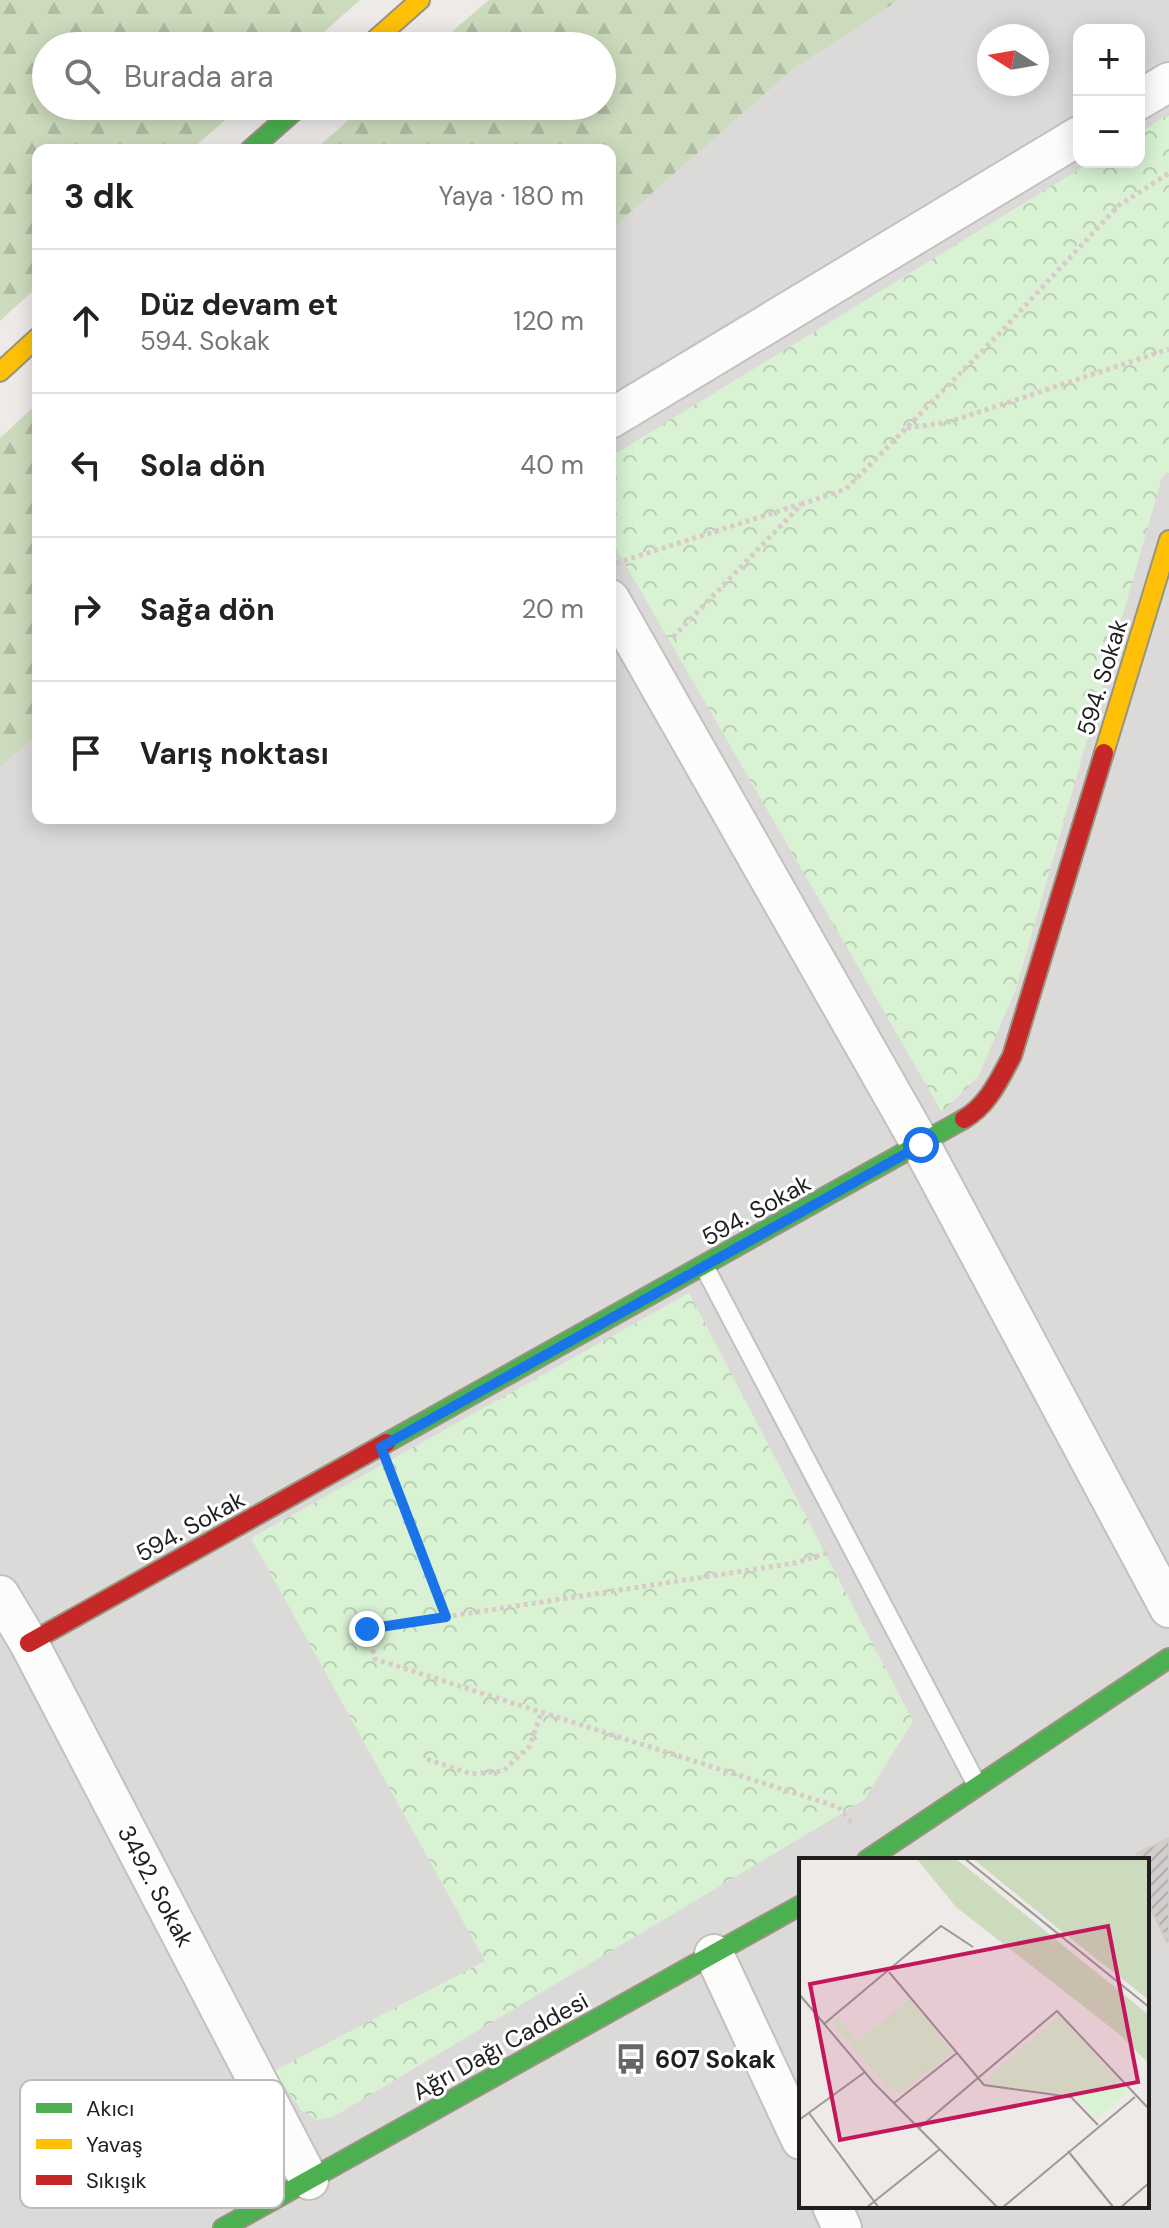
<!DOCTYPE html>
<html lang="tr">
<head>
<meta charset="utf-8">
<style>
	body { margin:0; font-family:"DM Sans",sans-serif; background:#f6f6f6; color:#222 }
	.controls { position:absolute; right:24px; top:24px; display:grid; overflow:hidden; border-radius:16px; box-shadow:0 4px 20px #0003 }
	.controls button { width:72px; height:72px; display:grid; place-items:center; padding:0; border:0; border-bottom:2px solid #e0e0e0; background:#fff; color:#222; font:40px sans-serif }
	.compass { position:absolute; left:977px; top:24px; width:72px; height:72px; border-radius:50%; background:#fff; box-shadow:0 4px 20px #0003; rotate:281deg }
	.stop { position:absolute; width:24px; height:24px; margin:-18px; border:6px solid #1a73e8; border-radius:50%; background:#fff }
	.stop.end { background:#1a73e8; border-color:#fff; box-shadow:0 2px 8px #0008 }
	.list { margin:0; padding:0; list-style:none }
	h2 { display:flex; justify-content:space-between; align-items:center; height:104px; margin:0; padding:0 32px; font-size:34px }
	h2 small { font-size:26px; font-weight:400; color:#767676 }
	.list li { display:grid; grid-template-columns:52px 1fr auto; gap:24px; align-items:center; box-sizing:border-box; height:144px; padding:0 32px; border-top:2px solid #e0e0e0 }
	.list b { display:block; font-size:30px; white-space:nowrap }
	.list p { margin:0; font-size:26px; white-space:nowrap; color:#767676 }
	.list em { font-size:26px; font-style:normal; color:#767676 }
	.icon { flex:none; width:44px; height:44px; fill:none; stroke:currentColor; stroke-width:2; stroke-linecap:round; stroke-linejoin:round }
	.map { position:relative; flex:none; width:1169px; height:2228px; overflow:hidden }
	.search { position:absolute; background:#fff; box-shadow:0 4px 20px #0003; left:32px; top:32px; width:584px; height:88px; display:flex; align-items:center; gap:20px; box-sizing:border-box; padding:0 28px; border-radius:44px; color:#767676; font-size:30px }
	.panel { position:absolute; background:#fff; box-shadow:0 4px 20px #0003; left:32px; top:144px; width:584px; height:680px; border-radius:16px }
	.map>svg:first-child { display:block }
	.residential { fill:#dcdad9; fill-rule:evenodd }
	.forest { fill:url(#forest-firs) }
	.park { fill:url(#park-crowns) }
	.building { fill:url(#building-hatch); stroke:#d0ccc9; stroke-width:2 }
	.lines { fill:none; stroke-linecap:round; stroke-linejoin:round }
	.lane-casing { stroke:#c3c1c0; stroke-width:22 }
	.street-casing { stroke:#c3c1c0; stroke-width:42 }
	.fast-casing { stroke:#97957f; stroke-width:22 }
	.slow-casing { stroke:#97957f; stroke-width:22 }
	.jam-casing { stroke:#97957f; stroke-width:22 }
	.path { stroke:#dacbcb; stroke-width:5; stroke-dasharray:4 4; stroke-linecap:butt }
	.lane { stroke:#fcfcfb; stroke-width:18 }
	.street { stroke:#fcfcfb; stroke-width:38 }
	.fast { stroke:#4caf50; stroke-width:18 }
	.slow { stroke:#ffc107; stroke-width:18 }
	.jam { stroke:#c62828; stroke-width:18 }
	.route { stroke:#1a73e8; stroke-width:10 }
	.labels { text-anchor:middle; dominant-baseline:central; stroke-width:6; stroke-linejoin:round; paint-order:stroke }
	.street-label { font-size:24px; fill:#1f1f1f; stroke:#fff }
	.poi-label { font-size:24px; font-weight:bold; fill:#1f1f1f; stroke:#fff; text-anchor:start }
	.inset-road { fill:none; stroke:#9b9997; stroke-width:2 }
	.view { fill:#c2185b; fill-opacity:0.15; stroke:#c2185b; stroke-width:4 }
	.inset-edge { fill:none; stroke:#1f1f1f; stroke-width:4 }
	.key { fill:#fff; stroke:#bcbcbc; stroke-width:2 }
	.key-label { font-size:22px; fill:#1f1f1f }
</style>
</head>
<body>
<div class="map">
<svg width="1169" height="2228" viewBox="0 0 1169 2228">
	<defs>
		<pattern id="forest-firs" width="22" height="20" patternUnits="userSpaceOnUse" patternTransform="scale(2)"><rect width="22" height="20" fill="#ccdbbd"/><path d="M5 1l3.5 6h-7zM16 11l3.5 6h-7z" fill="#afbca2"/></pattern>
		<pattern id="park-crowns" width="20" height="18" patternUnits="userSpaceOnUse" patternTransform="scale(2)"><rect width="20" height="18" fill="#d8f2d3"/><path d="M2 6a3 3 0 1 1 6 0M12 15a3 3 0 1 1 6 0" fill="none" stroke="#b9cfb5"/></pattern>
		<pattern id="building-hatch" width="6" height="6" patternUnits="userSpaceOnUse" patternTransform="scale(2)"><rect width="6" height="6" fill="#d2cecd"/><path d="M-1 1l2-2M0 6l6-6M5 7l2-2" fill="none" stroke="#b4b0b0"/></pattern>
	</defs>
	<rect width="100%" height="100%" fill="#edeae7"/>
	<!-- residential -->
	<path class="residential" d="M815,0H1169V2228H0V595L38,563V818H610V150ZM1079,30H1139V162H1079ZM989,36H1037V84H989ZM801,1860H1147V2206H801Z"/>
	<!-- forest -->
	<g class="forest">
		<path d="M0,0H360L308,46H46V106H241L191,150H38V286L0,321Z"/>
		<path d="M489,0H899L794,68L610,230V150H314L365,106H602V46H435Z"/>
		<path d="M38,403V733L0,767V438Z"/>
	</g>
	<!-- park -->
	<g class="park">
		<path d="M1169,114V473L1162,477L1016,989L978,1077L942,1112L610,538V457L1091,162H1139V133Z"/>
		<path d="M689,1293L913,1721L864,1800L333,2117L317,2120L301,2110L274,2071L485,1961L251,1538Z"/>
	</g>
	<!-- building -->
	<path class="building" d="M1169,1838V1941L1167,1942L1147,1901V1860H1139L1136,1854Z"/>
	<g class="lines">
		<defs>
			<path id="lane" d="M704,1266L977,1785"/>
			<g id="street">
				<path d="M1139,100L1169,82"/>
				<path d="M610,419L1079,136"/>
				<path d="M610,599L921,1145L1169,1608"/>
				<path d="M0,1595L29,1643L309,2180"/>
				<path d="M714,1954L801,2140"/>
				<path d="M832,2206L842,2228"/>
			</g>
			<g id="fast">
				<path d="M250,150L300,106"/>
				<path d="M386,1443L964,1119"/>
				<path d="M867,1860L1169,1658"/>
				<path d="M223,2228L801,1905"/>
			</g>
			<g id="slow">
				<path d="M368,46L420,0"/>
				<path d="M0,372L38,337"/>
				<path d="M1104,753L1169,540"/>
			</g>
			<g id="jam">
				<path d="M964,1119C988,1105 999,1080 1012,1056L1104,753"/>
				<path d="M29,1643L386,1443"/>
			</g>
		</defs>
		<!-- lane casing -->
		<use href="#lane" class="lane-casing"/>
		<!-- street casing -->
		<use href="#street" class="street-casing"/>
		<!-- fast casing -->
		<use href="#fast" class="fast-casing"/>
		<!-- slow casing -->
		<use href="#slow" class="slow-casing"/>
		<!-- jam casing -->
		<use href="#jam" class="jam-casing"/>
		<!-- path -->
		<g class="path">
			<path d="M907,428L949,422L1169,349"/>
			<path d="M616,563L801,504"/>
			<path d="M673,637L802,504L846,489L997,336L1118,206L1169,173"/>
			<path d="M393,1480L446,1617"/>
			<path d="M827,1553L795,1563L367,1629L375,1659L838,1807L853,1824"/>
			<path d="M427,1759L471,1774L503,1771L530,1746L541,1713"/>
		</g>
		<!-- lane -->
		<use href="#lane" class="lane"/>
		<!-- street -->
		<use href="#street" class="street"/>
		<!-- fast -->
		<use href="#fast" class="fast"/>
		<!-- slow -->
		<use href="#slow" class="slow"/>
		<!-- jam -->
		<use href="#jam" class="jam"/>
	</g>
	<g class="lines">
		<!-- route -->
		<path class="route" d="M367,1629L446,1617L381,1447L921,1145"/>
	</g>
	<!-- icons -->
	<defs>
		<symbol id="bus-bare" viewBox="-9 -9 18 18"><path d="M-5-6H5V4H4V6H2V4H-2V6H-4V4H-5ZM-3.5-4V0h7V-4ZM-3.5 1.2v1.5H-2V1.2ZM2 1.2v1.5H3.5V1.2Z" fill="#676665" stroke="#fff" stroke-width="2.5" paint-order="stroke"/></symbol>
	</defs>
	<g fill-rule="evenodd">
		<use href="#bus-bare" x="609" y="2037" width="44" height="44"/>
	</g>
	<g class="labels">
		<!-- street labels -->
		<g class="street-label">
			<text transform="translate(1102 677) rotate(-73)">594. Sokak</text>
			<text transform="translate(756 1210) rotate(-29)">594. Sokak</text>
			<text transform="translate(190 1526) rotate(-29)">594. Sokak</text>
			<text transform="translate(156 1886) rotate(62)">3492. Sokak</text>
			<text transform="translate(500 2046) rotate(-29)">Ağrı Dağı Caddesi</text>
		</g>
		<!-- poi labels -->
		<g class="poi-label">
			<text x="655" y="2059">607 Sokak</text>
		</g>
	</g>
	<!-- overview -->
	<g transform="translate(799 1858)">
		<rect width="350" height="350" fill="#edeae7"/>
		<path d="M117,0H156L350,157V206L320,176L157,49ZM173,0H350V142L271,80Z" fill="#ccdbbd"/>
		<path d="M110,141L154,194L102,235L90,230L33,165L39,158L59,183ZM260,158L330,234L298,261L275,236L203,230L185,223Z" fill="#d8f2d3"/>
		<path class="inset-road" d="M165,0L350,149M90,114L185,227L272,239L299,267M0,136L75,225L199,350M25,166L142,68L174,89M95,245L158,195M10,255L80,350M0,262L66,214M120,270L258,153L350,251M269,293L315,350M67,350L141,291M203,350L336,239M321,350L350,325"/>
		<path class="view" d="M309,68L339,224L41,282L11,126Z"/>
		<rect width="350" height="350" class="inset-edge"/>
	</g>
	<!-- legend -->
	<rect x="20" y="2080" width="264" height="128" rx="12" class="key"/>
	<rect x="36" y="2103" width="36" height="10" fill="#4caf50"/>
	<rect x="36" y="2139" width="36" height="10" fill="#ffc107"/>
	<rect x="36" y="2175" width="36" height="10" fill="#c62828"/>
	<g class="key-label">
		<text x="86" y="2116">Akıcı</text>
		<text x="86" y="2152">Yavaş</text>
		<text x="86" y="2188">Sıkışık</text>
	</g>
</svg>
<div class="controls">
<button>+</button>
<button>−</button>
</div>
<svg class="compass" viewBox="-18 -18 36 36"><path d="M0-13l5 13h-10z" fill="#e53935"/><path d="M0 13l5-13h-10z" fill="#767676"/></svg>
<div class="stop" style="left:921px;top:1145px"></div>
<div class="stop end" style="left:367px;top:1629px"></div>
<div class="search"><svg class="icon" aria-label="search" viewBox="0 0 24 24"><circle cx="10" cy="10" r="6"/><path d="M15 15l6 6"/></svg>Burada ara</div>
<section class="panel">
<h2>3 dk<small>Yaya · 180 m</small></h2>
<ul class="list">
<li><svg class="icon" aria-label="ahead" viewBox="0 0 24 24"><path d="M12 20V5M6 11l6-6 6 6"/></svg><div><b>Düz devam et</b><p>594. Sokak</p></div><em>120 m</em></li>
<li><svg class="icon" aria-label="left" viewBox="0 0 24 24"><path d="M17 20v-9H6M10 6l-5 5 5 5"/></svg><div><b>Sola dön</b></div><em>40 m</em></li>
<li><svg class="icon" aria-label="right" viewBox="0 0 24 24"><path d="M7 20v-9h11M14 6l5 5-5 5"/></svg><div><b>Sağa dön</b></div><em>20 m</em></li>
<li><svg class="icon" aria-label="arrive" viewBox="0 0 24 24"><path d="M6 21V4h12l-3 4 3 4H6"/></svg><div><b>Varış noktası</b></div></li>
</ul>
</section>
</div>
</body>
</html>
